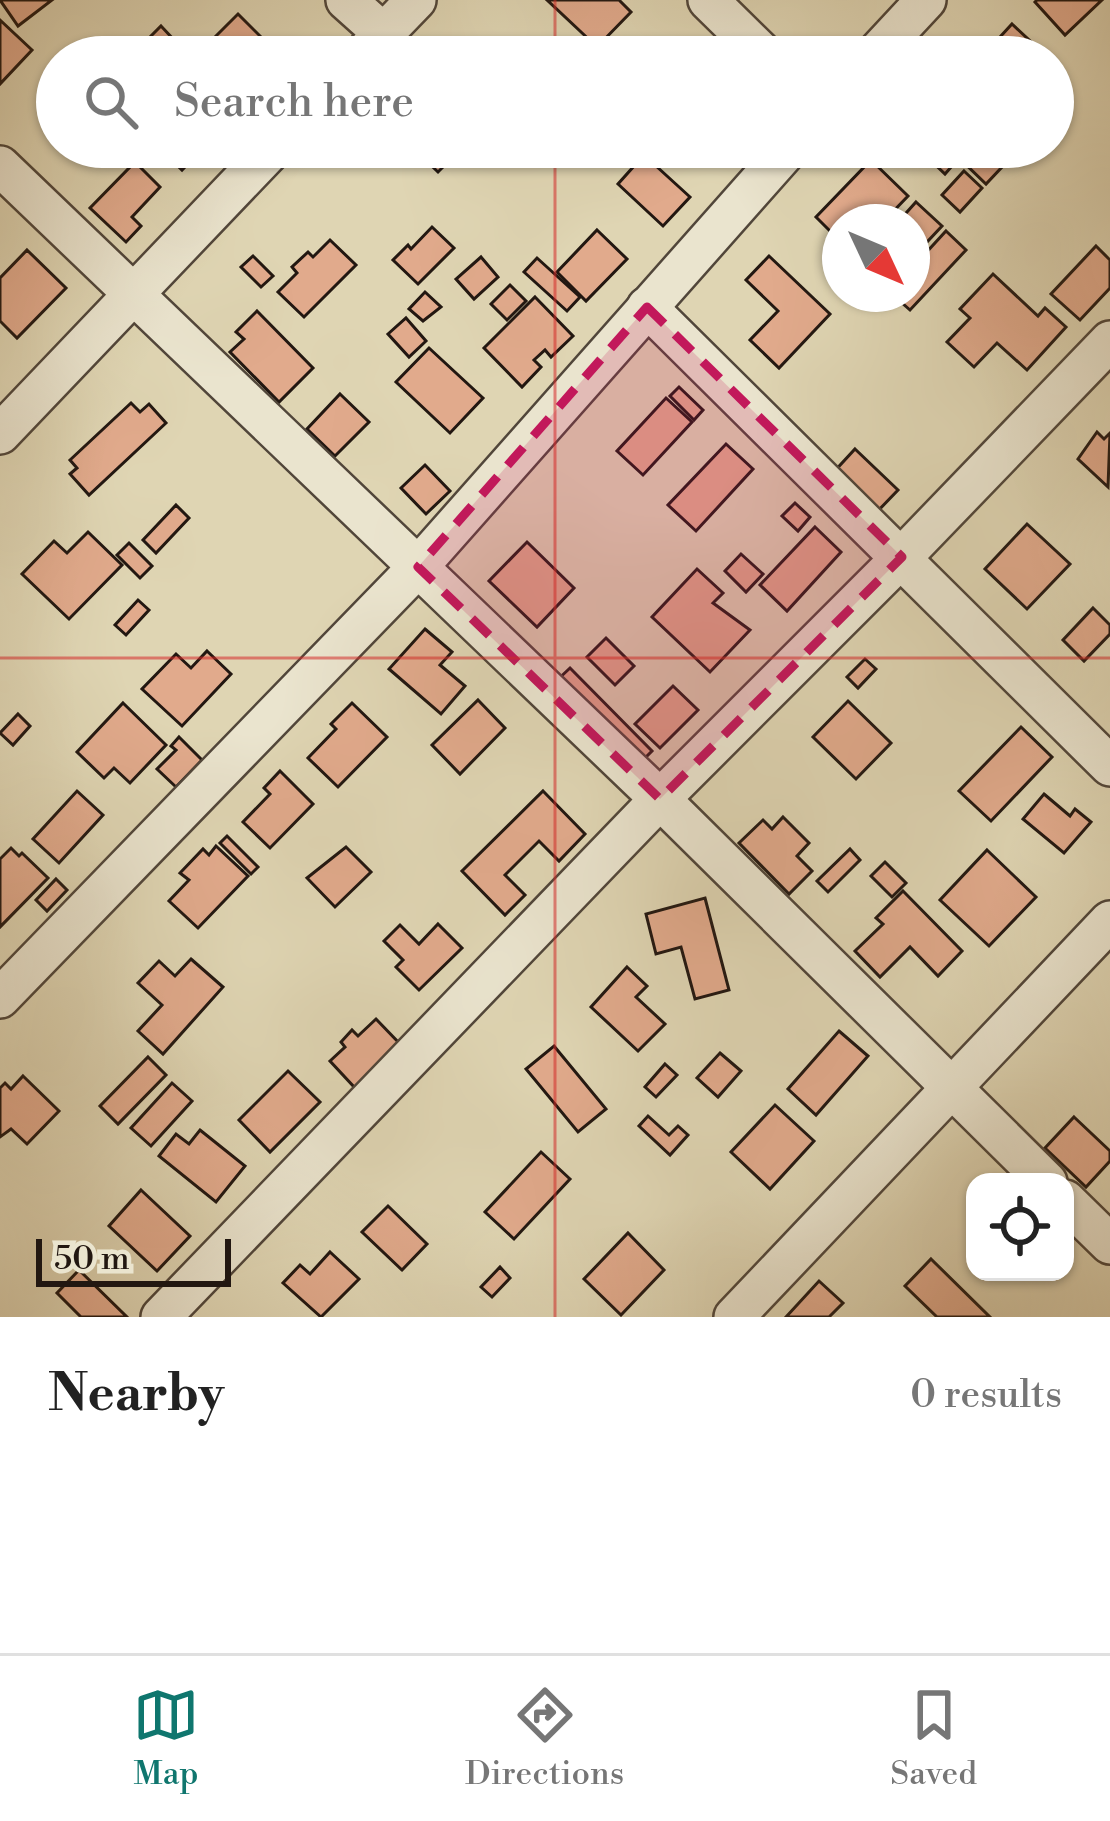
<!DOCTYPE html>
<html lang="en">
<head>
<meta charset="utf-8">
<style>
	body { margin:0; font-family:"Libre Bodoni",serif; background:#f6f6f6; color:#222 }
	.controls { position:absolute; right:36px; bottom:36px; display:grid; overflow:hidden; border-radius:24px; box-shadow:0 3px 9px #0004 }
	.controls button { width:108px; height:108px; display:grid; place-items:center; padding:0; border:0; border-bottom:3px solid #e0e0e0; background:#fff; color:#222; font:60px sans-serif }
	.compass { position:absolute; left:822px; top:204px; width:108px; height:108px; border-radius:50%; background:#fff; box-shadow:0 3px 9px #0004; rotate:134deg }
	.scale { position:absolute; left:36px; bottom:30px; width:195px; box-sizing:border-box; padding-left:12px; border:6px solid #221711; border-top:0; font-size:33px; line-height:42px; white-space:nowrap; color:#221711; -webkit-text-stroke:9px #eae4ce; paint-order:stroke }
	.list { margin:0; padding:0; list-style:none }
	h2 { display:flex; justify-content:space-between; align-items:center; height:156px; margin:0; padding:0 48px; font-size:51px }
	h2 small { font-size:39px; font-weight:400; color:#767676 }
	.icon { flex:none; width:66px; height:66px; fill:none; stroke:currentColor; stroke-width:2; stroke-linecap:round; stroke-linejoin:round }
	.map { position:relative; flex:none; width:1110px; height:1317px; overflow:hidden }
	.search { position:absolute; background:#fff; box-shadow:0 3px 9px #0004; left:36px; right:36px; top:36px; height:132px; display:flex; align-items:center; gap:30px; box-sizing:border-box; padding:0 42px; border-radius:66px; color:#767676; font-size:45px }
	.sheet { height:336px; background:#fff }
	nav { display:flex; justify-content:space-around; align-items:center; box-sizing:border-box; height:168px; border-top:3px solid #e0e0e0; background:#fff; font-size:33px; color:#767676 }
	nav a { display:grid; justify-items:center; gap:6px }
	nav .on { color:#0f766e }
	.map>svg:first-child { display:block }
	.building { fill:#e1aa8c; stroke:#221711; stroke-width:3 }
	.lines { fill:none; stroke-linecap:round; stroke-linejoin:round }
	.minor-casing { stroke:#51463a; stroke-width:44 }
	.minor { stroke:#eae4ce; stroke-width:39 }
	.marked { fill:#c2185b; fill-opacity:0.2; stroke:#c2185b; stroke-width:9; stroke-dasharray:24 15; stroke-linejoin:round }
	.grid { fill:none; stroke:#d62828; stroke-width:3; stroke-opacity:0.55 }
</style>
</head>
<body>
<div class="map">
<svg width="1110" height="1317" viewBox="0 0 1110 1317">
	<rect width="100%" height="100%" fill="#dfd5b3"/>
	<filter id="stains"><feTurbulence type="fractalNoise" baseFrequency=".00167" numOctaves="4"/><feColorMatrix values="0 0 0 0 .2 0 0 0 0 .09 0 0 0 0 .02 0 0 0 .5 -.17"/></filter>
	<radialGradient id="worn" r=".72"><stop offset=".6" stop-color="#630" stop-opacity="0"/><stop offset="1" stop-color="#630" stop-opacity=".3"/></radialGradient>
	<!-- building -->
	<g class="building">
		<path d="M0,0H52L18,26Z"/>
		<path d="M547,0H619L631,12L597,47Z"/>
		<path d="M1037,0H1102L1065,35L1035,2Z"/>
		<path d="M238,14L281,57H211L203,49Z"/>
		<path d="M0,20L32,50L0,84Z"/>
		<path d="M1012,24L1043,53L1040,57H967L981,42L989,49Z"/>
		<path d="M161,26L175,41L161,55L147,40Z"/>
		<path d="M159,147H204L182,170Z"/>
		<path d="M412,147H463L438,172Z"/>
		<path d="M917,147H1015L1018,150L986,184L959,158L945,174Z"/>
		<path d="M644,155L690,197L663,226L618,184Z"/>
		<path d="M871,160L908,196L883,222H840V241L816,217Z"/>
		<path d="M135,162L160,187L132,217L141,226L126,242L90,208Z"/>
		<path d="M964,171L982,188L960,212L942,195Z"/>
		<path d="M916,202L942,226L912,258V222H898Z"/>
		<path d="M432,227L454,248L418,284L393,260L408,245L411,249Z"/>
		<path d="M597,230L627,259L586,301L557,272Z"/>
		<path d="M946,231L966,250L910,310L892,294H912V268Z"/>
		<path d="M330,240L356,265L304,317L278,292L297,273L292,267L308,252L313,257Z"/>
		<path d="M1096,246L1110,260V288L1080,320L1051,294Z"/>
		<path d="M27,250L66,288L17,338L0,321V278Z"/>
		<path d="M253,256L273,276L261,287L241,267Z"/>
		<path d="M769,256L830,314L779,368L750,340L778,311L746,280Z"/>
		<path d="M481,257L498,277L474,299L456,279Z"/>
		<path d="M537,258L580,297L567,311L524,272Z"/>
		<path d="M993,274L1038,316L1045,308L1066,327L1027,370L997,343L974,367L947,342L970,318L960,309Z"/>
		<path d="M510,285L526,301L507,320L491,304Z"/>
		<path d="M425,292L441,307L423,321L409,309Z"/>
		<path d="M535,297L573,336L551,357L545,350L534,360L541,367L522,387L484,348Z"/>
		<path d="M257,311L313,368L279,402L230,352L244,339L236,332Z"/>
		<path d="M406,318L426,341L409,357L388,334Z"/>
		<path d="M429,348L483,398L450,433L396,382Z"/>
		<path d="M679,387L703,410L694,420L670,396Z"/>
		<path d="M340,394L369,422L335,456L307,429Z"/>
		<path d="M666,398L692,422L643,475L617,451Z"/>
		<path d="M131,403L140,412L149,404L166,423L89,495L70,474L77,468L70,460Z"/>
		<path d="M1097,432L1104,439L1110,433L1108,487L1078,459Z"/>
		<path d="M726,444L753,469L696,531L668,505Z"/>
		<path d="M855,449L898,490L874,515L831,475Z"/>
		<path d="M425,465L450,491L426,514L401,488Z"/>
		<path d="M795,503L810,517L798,531L782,516Z"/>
		<path d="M176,505L189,518L156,553L143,540Z"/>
		<path d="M1027,524L1070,564L1027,609L985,569Z"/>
		<path d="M815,527L841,552L787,611L760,585Z"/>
		<path d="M88,532L122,565L69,619L22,574L54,541L67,553Z"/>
		<path d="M527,542L574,588L537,627L489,581Z"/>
		<path d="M129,543L152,566L140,578L117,555Z"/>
		<path d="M741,554L763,574L746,592L725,571Z"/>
		<path d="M697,569L723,593L713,603L750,630L710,672L652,617Z"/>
		<path d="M138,600L149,610L126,635L115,625Z"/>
		<path d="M1093,608L1110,625V634L1084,661L1063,640Z"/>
		<path d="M425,629L452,652L440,665L465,686L441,714L389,669Z"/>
		<path d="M606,638L634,666L615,685L587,657Z"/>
		<path d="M207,651L231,674L182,726L142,689L176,654L191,668Z"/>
		<path d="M865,659L876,669L858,688L847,677Z"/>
		<path d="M570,668L652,751L635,768L552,685Z"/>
		<path d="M673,686L698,710L660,748L635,724Z"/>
		<path d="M478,700L505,728L460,774L432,745Z"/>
		<path d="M848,701L891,743L856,779L813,737Z"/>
		<path d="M123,703L166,745L130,783L114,768L104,778L77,752Z"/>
		<path d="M352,703L387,737L338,787L308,758L336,729L331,724Z"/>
		<path d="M18,714L30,726L13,745L0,733Z"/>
		<path d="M1021,727L1052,757L991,821L959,791Z"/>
		<path d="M179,737L202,760L176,787L157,769L176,750L171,746Z"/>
		<path d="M280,771L313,804L270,848L243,822L270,794L264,788Z"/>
		<path d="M77,791L103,815L59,863L33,839Z"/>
		<path d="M543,791L585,834L559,861L539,841L505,875L525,895L505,915L462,871Z"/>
		<path d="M1044,794L1070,816L1075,809L1091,822L1064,853L1023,819Z"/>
		<path d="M783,817L809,843L797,856L812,871L789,894L739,843L763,820L772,829Z"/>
		<path d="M227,836L258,867L251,874L220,843Z"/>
		<path d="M216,846L248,876L198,928L169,901L189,880L180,873L203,849L209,855Z"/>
		<path d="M346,847L371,872L335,907L307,878Z"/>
		<path d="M11,848L19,856L22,853L48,878L0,927V859Z"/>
		<path d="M850,849L860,860L828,892L817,881Z"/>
		<path d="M987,850L1036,897L989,946L940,900Z"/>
		<path d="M885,862L906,883L892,897L871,876Z"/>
		<path d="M56,879L67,890L47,911L36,900Z"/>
		<path d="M903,891L962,951L938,976L910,947L880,977L855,951L883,924L876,918Z"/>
		<path d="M705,898L729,990L695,999L681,947L656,954L646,914Z"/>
		<path d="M438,924L462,948L419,990L396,967L403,960L384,941L400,925L419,944Z"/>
		<path d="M191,959L223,987L163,1054L138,1031L162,1005L138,983L159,961L175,976Z"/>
		<path d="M627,967L647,986L636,997L665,1024L638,1051L591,1007Z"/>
		<path d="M376,1019L401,1045L356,1089L330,1061L345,1047L341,1042L352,1030L358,1036Z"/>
		<path d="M839,1031L868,1056L816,1115L788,1089Z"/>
		<path d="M554,1046L606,1109L578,1132L526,1069Z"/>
		<path d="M720,1053L741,1071L718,1097L697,1078Z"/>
		<path d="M148,1057L166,1075L118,1124L100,1106Z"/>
		<path d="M665,1064L677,1075L656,1097L645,1087Z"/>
		<path d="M288,1071L320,1102L270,1152L239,1120Z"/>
		<path d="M23,1076L59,1111L27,1144L11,1129L0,1137V1088L5,1083L11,1089Z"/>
		<path d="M172,1083L192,1101L151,1146L131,1128Z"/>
		<path d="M775,1105L814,1141L770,1189L731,1152Z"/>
		<path d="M648,1116L669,1135L678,1126L688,1135L670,1155L639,1126Z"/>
		<path d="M1074,1117L1110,1151V1161L1086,1187L1045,1148Z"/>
		<path d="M200,1130L245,1166L216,1202L159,1156L176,1134L189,1144Z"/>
		<path d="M541,1152L570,1179L514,1239L485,1212Z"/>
		<path d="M141,1190L190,1236L157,1271L109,1226Z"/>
		<path d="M388,1206L427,1244L402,1270L362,1232Z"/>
		<path d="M628,1233L664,1270L621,1315L584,1279Z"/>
		<path d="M330,1252L359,1279L321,1317L283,1283L300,1265L310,1274Z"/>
		<path d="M931,1259L990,1317H937L905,1286Z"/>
		<path d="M500,1267L510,1278L492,1297L481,1287Z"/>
		<path d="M79,1270L127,1317H81L57,1293Z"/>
		<path d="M819,1281L843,1303L829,1317H786Z"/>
	</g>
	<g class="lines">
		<defs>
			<g id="minor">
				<path d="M346,0L384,34"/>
				<path d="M708,0L766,57"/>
				<path d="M361,57L416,0"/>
				<path d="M873,57L926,0"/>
				<path d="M0,166L660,799L1047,1182"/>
				<path d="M647,307L1110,766"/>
				<path d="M0,434L274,147"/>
				<path d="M0,998L418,567L790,147"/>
				<path d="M1065,1200L1110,1244"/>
				<path d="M161,1317L660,799L902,557L1110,341"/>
				<path d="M734,1317L1110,921"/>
			</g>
		</defs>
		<!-- minor casing -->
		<use href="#minor" class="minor-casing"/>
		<!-- minor -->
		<use href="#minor" class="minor"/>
	</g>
	<!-- marked area -->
	<path class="marked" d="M647,307L902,557L660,799L418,567Z"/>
	<!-- grid -->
	<path class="grid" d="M555,0V57M555,147V1317M0,658H1110"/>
	<rect width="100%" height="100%" filter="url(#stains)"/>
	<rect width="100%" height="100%" fill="url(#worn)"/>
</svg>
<div class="controls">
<button><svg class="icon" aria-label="locate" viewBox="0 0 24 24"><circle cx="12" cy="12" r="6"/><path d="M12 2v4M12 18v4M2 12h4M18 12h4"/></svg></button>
</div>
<svg class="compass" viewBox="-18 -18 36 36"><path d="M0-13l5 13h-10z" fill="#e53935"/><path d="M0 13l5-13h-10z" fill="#767676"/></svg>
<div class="scale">50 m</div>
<div class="search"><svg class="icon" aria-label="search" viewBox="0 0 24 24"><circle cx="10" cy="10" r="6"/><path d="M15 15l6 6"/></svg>Search here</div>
</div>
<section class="sheet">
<h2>Nearby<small>0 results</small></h2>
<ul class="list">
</ul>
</section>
<nav>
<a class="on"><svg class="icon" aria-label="map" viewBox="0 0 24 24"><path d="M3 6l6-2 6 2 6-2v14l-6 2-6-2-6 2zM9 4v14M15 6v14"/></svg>Map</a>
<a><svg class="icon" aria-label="directions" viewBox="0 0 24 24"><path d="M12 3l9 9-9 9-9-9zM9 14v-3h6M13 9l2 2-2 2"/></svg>Directions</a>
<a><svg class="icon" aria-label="saved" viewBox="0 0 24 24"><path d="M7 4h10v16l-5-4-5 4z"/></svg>Saved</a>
</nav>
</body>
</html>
